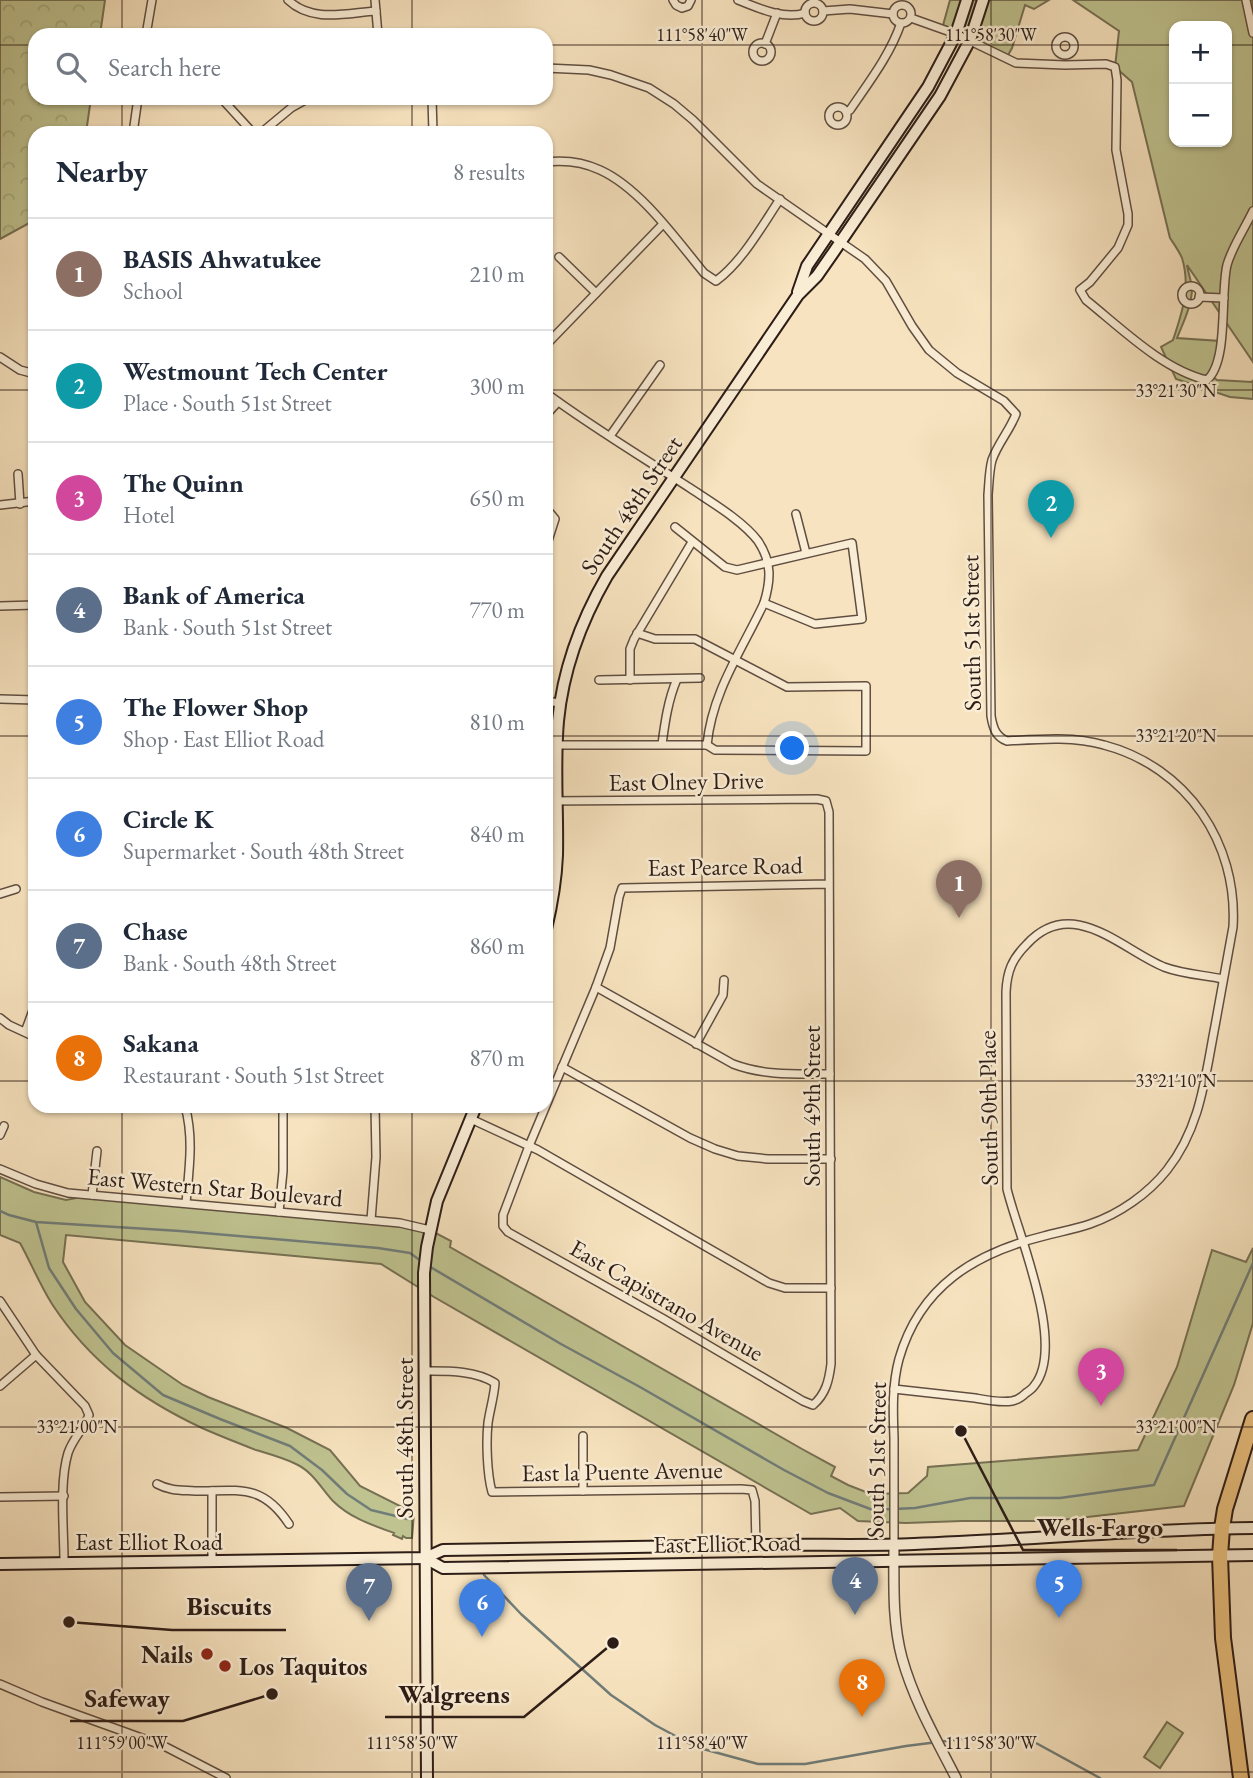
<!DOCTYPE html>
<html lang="en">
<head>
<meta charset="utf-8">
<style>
	body { margin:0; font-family:"EB Garamond",serif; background:#f6f6f7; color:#1f2937 }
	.controls { position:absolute; right:21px; top:21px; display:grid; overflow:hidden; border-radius:14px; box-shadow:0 2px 5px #0004 }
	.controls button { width:63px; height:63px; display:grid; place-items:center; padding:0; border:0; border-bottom:2px solid #e0e1e3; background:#fff; color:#1f2937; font:35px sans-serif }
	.you { position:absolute; left:793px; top:749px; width:24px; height:24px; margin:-18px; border:5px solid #fff; border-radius:50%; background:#1a73e8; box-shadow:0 0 0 10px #1a73e833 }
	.badge { display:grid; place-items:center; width:46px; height:46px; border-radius:50%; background:#8f2418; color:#fff; font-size:23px; font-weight:700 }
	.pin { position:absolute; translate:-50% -58px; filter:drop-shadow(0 2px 4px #0008) }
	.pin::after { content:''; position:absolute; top:37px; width:24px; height:21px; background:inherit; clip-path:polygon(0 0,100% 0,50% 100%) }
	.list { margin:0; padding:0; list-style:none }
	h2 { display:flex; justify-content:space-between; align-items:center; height:91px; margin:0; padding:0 28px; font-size:30px }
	h2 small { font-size:23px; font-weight:400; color:#747a83 }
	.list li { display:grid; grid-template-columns:46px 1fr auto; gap:21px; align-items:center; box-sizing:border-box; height:112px; padding:0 28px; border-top:2px solid #e0e1e3 }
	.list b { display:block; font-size:26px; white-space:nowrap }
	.list p { margin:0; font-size:23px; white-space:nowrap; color:#747a83 }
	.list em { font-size:23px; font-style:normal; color:#747a83 }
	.icon { flex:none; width:38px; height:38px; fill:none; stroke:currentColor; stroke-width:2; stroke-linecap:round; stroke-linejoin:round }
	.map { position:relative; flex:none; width:1253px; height:1778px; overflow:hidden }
	.search { position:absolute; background:#fff; box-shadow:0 2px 5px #0004; left:28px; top:28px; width:525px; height:77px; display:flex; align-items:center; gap:18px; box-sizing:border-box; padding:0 24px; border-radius:21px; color:#747a83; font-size:26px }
	.panel { position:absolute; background:#fff; box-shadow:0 2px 5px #0004; left:28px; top:126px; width:525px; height:987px; border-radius:21px }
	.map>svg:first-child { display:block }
	.grass { fill:#bfc390; stroke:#767054; stroke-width:2; fill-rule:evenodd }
	.forest { fill:url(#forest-crowns); stroke:#767054; stroke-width:2 }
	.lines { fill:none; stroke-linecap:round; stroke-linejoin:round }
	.stream { stroke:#717d79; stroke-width:2.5 }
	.minor-casing { stroke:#604e41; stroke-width:10 }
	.tertiary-casing { stroke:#604e41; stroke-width:12 }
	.secondary-casing { stroke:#2d1d17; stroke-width:14 }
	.motorway-casing { stroke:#2d1d17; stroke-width:18 }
	.minor { stroke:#faedd5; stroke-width:7 }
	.tertiary { stroke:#faedd5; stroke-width:9 }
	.secondary { stroke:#faedd5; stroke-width:10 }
	.motorway { stroke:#ecc280; stroke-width:14 }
	.ticks { fill:none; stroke:#2d1d17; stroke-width:2; stroke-opacity:0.45 }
	.poi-dot { fill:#8f2418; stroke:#faedd5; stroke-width:2.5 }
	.labels { text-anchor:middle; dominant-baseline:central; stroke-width:5; stroke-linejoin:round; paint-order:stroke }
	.street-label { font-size:24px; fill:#2d1d17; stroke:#faedd5 }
	.poi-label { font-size:24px; font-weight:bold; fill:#2d1d17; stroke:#faedd5; text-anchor:end }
	.ticks-label { font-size:18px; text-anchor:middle; fill:#2d1d17; stroke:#faedd5; stroke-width:5; stroke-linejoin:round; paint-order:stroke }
	.leader { fill:none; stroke:#2d1d17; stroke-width:2.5 }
	.callout-dot { fill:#2d1d17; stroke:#faedd5; stroke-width:2.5 }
	.callout-label { font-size:26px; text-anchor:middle; font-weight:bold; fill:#2d1d17; stroke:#faedd5; stroke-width:5; stroke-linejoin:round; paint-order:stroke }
</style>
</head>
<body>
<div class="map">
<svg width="1253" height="1778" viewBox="0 0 1253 1778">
	<defs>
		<pattern id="forest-crowns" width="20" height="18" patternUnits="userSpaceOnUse" patternTransform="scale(1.75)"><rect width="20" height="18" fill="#bfc390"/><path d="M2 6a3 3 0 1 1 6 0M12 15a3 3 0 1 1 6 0" fill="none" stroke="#a4a77b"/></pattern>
	</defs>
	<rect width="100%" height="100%" fill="#f7e3bf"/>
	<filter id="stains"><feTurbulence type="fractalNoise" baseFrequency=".00286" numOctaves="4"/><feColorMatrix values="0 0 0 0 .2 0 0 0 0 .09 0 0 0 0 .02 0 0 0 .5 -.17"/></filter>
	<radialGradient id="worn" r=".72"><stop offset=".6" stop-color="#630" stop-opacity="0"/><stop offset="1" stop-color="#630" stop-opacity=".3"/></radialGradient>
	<!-- grass -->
	<g class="grass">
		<path d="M950,0H1049L1034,9L1025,5L1012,48L1007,57L942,29Z"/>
		<path d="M1073,0H1253V362L1187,265C1188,272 1191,280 1192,288C1192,305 1183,323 1177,338L1220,341L1212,376L1217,380L1252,382L1253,380V399L1230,397L1176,379L1161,347L1173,340C1182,313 1191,287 1182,258C1179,251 1174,244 1170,238L1132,82L1115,67L1119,31ZM1174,26H1227V142H1174Z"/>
		<path d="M0,1177L34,1192L66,1200L92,1195L279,1212L430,1230L451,1241L450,1247L802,1449L835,1467L831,1476L848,1485L871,1494L908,1493L927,1476L928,1467L1138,1450L1177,1367L1212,1250L1246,1262L1253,1248V1323L1234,1385L1184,1506L1052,1521H962L906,1523L858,1521L840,1508L811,1514L434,1297L381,1264L66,1235L63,1262L85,1302L125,1345L183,1385L208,1397L287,1428L330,1450L360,1486L414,1513L412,1538H406L403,1536L402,1539L393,1535L394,1533C372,1525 350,1518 333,1501C321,1488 313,1472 296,1464C284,1458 269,1454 256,1450C238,1443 220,1436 202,1428C140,1399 90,1362 52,1304C40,1285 31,1263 20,1243L0,1235Z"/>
		<path d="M1167,1722L1183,1733L1160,1768L1144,1757Z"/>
	</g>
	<!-- forest -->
	<path class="forest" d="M0,0H105L100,35H35V98H91L86,133H35V220L0,239Z"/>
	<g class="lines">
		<!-- stream -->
		<g class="stream">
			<path d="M0,1211L9,1215L36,1222L180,1231L378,1248L410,1253L421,1261"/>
			<path d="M36,1222L49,1268L76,1309L113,1353L163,1395L220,1419L290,1446L322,1470L347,1494L371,1510L408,1519"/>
			<path d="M427,1265L561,1344L640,1387L784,1470L828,1493L873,1510L915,1508L970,1498H1060L1154,1485L1253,1263"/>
			<path d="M484,1575L521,1614L611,1695L655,1725L696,1747L758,1764H805L906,1746L970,1738L998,1737L1036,1743L1100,1778"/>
		</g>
		<defs>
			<g id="minor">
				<path d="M288,0C312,23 346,13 376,11"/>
				<path d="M375,0L378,35"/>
				<path d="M673,0L676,5L682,8L688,6L691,0"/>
				<path d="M738,0C758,8 784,20 805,13"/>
				<path d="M1246,0L1253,33"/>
				<circle cx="814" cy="12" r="9"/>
				<circle cx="902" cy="14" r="9"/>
				<path d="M823,11L850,9L893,14"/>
				<path d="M911,18L956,34L1016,63L1065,65L1106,64L1115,67L1117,80L1116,150L1128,214V225L1118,248L1090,282L1080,290L1086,300C1121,328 1163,370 1207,380C1229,361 1220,294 1227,265C1232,247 1245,228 1253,211"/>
				<path d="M146,35L152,0"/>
				<circle cx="1065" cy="46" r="9"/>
				<circle cx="762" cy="52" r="9"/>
				<path d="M765,44L777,13"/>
				<path d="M546,68L589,70L611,75L649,88L674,104L693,120L757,184L865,259L886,281L912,326L929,350L957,373L1004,401L1016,414C1010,430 998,443 992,460C989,471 989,484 988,495L991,716C993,728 996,737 1007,741C1039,739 1074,736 1104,745C1187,767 1238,843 1233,927C1227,960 1221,993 1215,1026C1205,1077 1201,1127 1167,1170C1148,1194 1119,1214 1090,1224C1075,1229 1059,1232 1044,1236C975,1253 920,1286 899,1359C892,1385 893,1412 894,1438C894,1474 894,1509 894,1544"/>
				<path d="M221,98L253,133"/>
				<path d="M432,98L433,133"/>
				<circle cx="838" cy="116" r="9"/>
				<path d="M846,112L850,110C869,82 890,55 901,23"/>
				<path d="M133,133L138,98"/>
				<path d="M261,133L291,108L309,98"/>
				<path d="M546,162C564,160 583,162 600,170C640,188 676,239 704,273L716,281C742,262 762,226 780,199"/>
				<path d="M559,257L596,293"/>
				<circle cx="1191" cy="295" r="9"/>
				<path d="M1199,297L1224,298"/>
				<path d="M546,345L663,224"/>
				<path d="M0,357L20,370L35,374"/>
				<path d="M546,393C592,427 642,457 690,488C711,502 743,521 758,541C772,562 771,580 764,603C742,650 712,692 707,745"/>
				<path d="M546,415L558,402"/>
				<path d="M610,436L660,365"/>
				<path d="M18,474L20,504"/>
				<path d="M0,505L35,501"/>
				<path d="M546,508L555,519L546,547"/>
				<path d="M796,514L806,553"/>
				<path d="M675,527L725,567L737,570L852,543L862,619L815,624L764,603"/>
				<path d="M0,606L35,605"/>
				<path d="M599,680L700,678"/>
				<path d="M630,680V649L634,639L692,542"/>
				<path d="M0,699L35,700"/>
				<path d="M546,701L560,703"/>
				<path d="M662,744C665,722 668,700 677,679"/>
				<path d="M557,745H707L715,750L866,751V686L787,687L695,639H655L637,633"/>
				<path d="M546,801L817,799L826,801L829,812L831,1364C829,1380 826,1394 813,1405L803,1401L662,1318L508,1232L503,1226V1215L529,1146L596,987L610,948L619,897L622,888L829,884"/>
				<path d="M0,894L16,889"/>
				<path d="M596,987L733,1064C765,1076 796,1074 830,1074"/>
				<path d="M0,1018L9,1025L35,1037"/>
				<path d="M25,1032L35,1005"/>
				<path d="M696,1044L723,995L724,980"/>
				<path d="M562,1067L690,1138L715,1149L738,1156L768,1159H831"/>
				<path d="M185,1106C194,1138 189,1170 186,1203"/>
				<path d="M471,1119L538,1150L769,1283L785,1288H831"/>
				<path d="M0,1135L4,1126"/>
				<path d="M0,1169L36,1184L68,1193L400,1223L430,1230"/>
				<path d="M92,1195L97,1151"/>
				<path d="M279,1212L283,1171V1106"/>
				<path d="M371,1220L376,1157L375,1106"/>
				<path d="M0,1301L36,1355L85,1406L89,1415C84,1429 73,1438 68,1453C59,1483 64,1530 64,1562"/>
				<path d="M424,1371C447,1371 475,1370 495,1383C494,1397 490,1409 488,1423C486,1441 487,1474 492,1492L741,1489L752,1490L755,1501L756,1545"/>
				<path d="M0,1386L36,1355"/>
				<path d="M894,1389C921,1392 948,1395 975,1398C986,1400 1000,1403 1012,1401C1017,1400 1022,1397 1026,1393C1029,1391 1032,1389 1034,1386C1067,1346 1018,1235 1007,1189L1006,992C1007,971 1012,959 1027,944C1072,895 1121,949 1164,967C1182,974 1204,975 1223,979"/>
				<path d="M157,1484C170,1491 181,1490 195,1491C239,1491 262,1483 289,1524"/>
				<path d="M212,1491V1561"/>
				<path d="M583,1491V1436"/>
				<path d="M0,1497L64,1496"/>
				<path d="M0,1684L42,1702L164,1746L226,1778"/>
			</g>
			<path id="tertiary" d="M894,1544C894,1582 892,1621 902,1658C914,1701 936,1739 956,1778"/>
			<g id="secondary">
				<path d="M798,292L807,266L928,87L956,34L967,0"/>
				<path d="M546,929C552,904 556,880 557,855C558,810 554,765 558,721C563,669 581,621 607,576L798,295L817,276L833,253L940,96L970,40L983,0"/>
				<path d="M425,1558L443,1568L1253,1555"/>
				<path d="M0,1564L425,1558L443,1550C547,1549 651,1547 756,1545C808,1544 862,1546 914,1544C1027,1540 1140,1529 1253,1528"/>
				<path d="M427,1778L424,1273L427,1247L437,1201L476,1106"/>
			</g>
			<path id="motorway" d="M1241,1778L1223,1638L1220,1556L1222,1528L1225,1509L1253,1419"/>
		</defs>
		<!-- minor casing -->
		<use href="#minor" class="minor-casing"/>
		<!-- tertiary casing -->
		<use href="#tertiary" class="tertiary-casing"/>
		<!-- secondary casing -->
		<use href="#secondary" class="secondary-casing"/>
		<!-- motorway casing -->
		<use href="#motorway" class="motorway-casing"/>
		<!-- minor -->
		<use href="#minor" class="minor"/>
		<!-- tertiary -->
		<use href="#tertiary" class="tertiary"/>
		<!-- secondary -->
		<use href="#secondary" class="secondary"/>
		<!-- motorway -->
		<use href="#motorway" class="motorway"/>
	</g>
	<!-- ticks -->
	<path class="ticks" d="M122,0V35M412,0V35M702,0V1778M991,0V1778M0,45H35M546,45H1174M1227,45H1253M122,98V133M412,98V133M0,390H35M546,390H1253M0,736H35M546,736H1253M0,1081H35M546,1081H1253M122,1106V1778M412,1106V1778M0,1427H1253M0,1772H1253"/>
	<!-- markers -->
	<g class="poi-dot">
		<circle cx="207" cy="1654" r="7"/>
		<circle cx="225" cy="1666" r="7"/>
	</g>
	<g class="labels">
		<!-- street labels -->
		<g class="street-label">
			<text transform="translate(631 505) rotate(-56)">South 48th Street</text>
			<text transform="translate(971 633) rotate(-91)">South 51st Street</text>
			<text transform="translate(686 781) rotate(-1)">East Olney Drive</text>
			<text transform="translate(725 866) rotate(-1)">East Pearce Road</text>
			<text transform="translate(811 1106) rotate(-90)">South 49th Street</text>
			<text transform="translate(988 1108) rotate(-91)">South 50th Place</text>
			<text transform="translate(215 1187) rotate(5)">East Western Star Boulevard</text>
			<text transform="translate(667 1300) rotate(30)">East Capistrano Avenue</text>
			<text transform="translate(404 1438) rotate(-90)">South 48th Street</text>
			<text transform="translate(876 1460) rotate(-89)">South 51st Street</text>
			<text transform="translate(622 1471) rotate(-1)">East la Puente Avenue</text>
			<text x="149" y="1541">East Elliot Road</text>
			<text transform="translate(727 1543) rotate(-1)">East Elliot Road</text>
		</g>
		<!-- poi labels -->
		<g class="poi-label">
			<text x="193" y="1654">Nails</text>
			<text x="239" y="1666" text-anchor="start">Los Taquitos</text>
		</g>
	</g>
	<g class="ticks-label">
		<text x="702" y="41">111°58'40"W</text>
		<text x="991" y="41">111°58'30"W</text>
		<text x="1176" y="397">33°21'30"N</text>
		<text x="1176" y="742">33°21'20"N</text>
		<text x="1176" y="1087">33°21'10"N</text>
		<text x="77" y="1433">33°21'00"N</text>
		<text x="1176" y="1433">33°21'00"N</text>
		<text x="122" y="1749">111°59'00"W</text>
		<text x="412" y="1749">111°58'50"W</text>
		<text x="702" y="1749">111°58'40"W</text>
		<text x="991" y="1749">111°58'30"W</text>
	</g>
	<!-- callouts -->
	<path class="leader" d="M961 1431L1023 1550H1177M69 1622L172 1630H286M613 1643L524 1717H385M272 1694L183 1721H70"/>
	<g class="callout-dot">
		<circle cx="961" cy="1431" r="7"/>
		<circle cx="69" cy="1622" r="7"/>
		<circle cx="613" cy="1643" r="7"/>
		<circle cx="272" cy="1694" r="7"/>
	</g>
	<g class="callout-label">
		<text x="1100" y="1536">Wells Fargo</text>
		<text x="229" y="1615">Biscuits</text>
		<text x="454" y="1703">Walgreens</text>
		<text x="127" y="1707">Safeway</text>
	</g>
	<rect width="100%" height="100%" filter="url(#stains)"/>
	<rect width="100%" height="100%" fill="url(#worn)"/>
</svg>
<div class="controls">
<button>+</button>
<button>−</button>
</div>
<div class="you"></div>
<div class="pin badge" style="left:959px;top:918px;background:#8d6e63">1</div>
<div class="pin badge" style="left:1051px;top:538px;background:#0f9aa8">2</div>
<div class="pin badge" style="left:1101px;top:1406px;background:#d1479c">3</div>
<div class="pin badge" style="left:855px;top:1615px;background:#5c6f8a">4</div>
<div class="pin badge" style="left:1059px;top:1618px;background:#3f7fe0">5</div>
<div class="pin badge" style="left:482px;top:1637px;background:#3f7fe0">6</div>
<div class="pin badge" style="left:369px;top:1621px;background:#5c6f8a">7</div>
<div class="pin badge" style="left:862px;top:1717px;background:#e8710a">8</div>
<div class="search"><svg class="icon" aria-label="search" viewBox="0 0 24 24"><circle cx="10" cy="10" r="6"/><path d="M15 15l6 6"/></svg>Search here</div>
<section class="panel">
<h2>Nearby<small>8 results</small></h2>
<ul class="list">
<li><span class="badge" style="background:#8d6e63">1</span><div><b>BASIS Ahwatukee</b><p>School</p></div><em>210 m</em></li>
<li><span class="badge" style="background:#0f9aa8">2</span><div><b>Westmount Tech Center</b><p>Place · South 51st Street</p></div><em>300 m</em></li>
<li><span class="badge" style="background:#d1479c">3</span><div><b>The Quinn</b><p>Hotel</p></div><em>650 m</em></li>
<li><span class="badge" style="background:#5c6f8a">4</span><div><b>Bank of America</b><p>Bank · South 51st Street</p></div><em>770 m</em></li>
<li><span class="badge" style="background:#3f7fe0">5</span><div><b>The Flower Shop</b><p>Shop · East Elliot Road</p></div><em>810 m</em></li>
<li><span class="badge" style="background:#3f7fe0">6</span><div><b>Circle K</b><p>Supermarket · South 48th Street</p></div><em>840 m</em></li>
<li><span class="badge" style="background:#5c6f8a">7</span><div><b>Chase</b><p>Bank · South 48th Street</p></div><em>860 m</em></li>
<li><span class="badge" style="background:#e8710a">8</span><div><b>Sakana</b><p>Restaurant · South 51st Street</p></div><em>870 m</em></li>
</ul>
</section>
</div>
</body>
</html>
